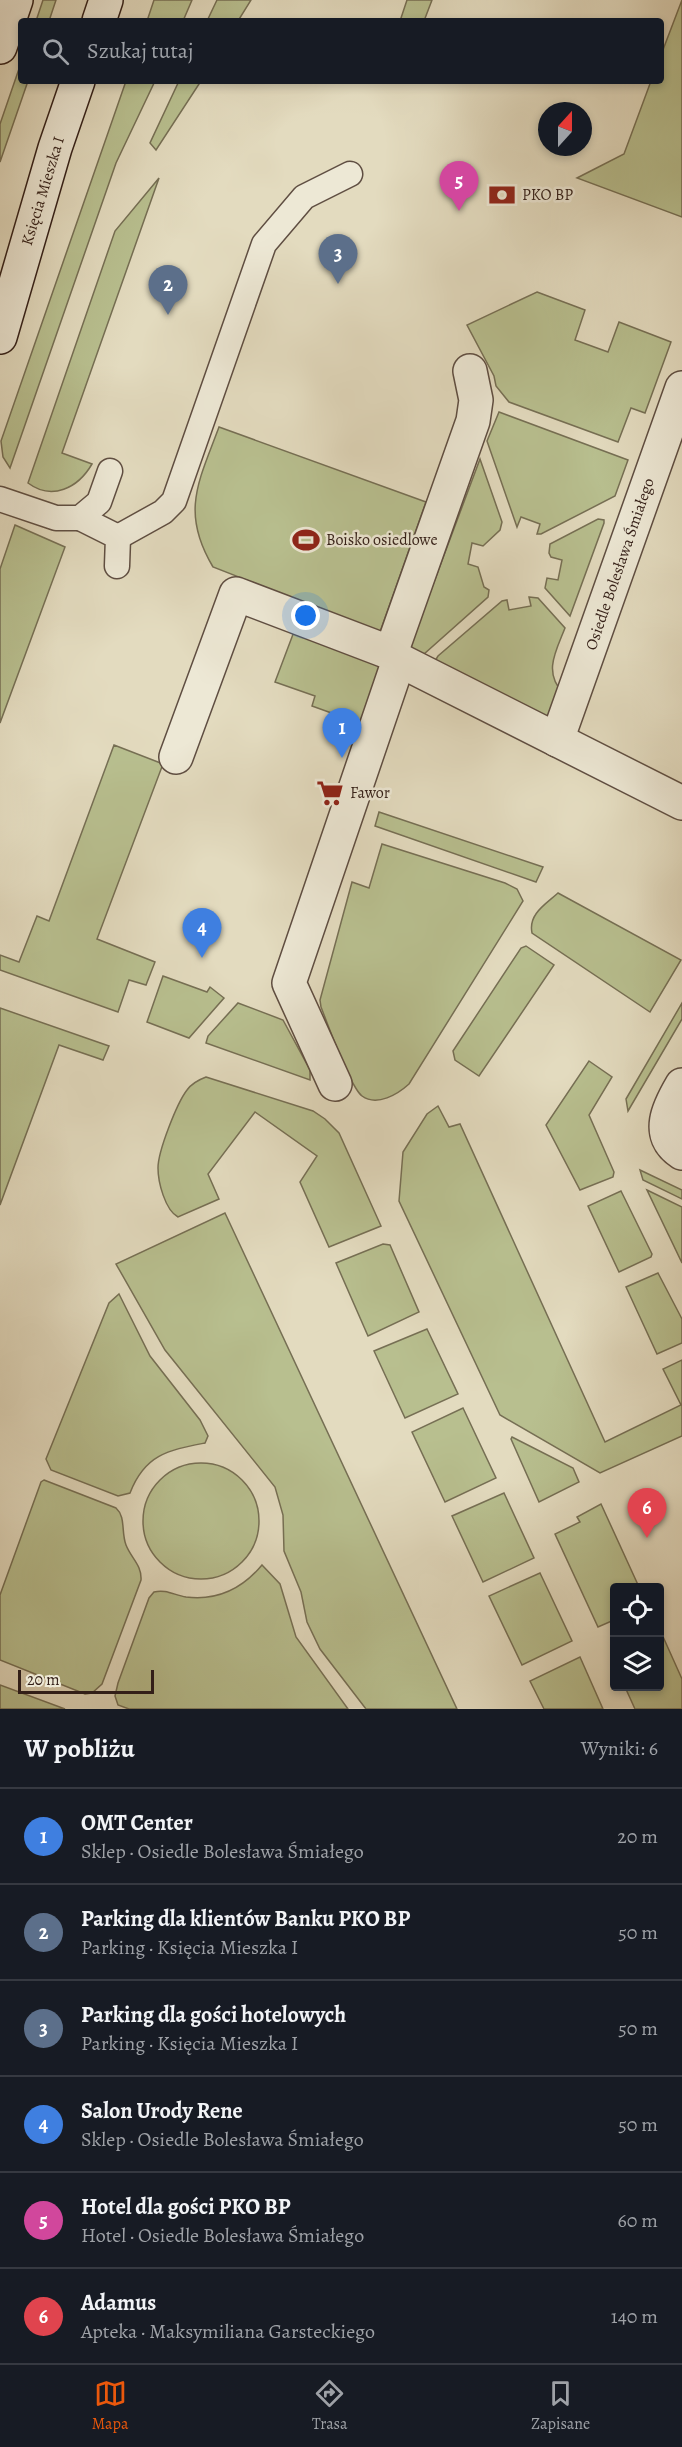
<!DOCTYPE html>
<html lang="pl">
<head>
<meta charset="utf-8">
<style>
	body { margin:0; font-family:Alegreya,serif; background:#242831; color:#f1f3f6 }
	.controls { position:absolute; right:18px; bottom:18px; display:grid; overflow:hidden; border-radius:6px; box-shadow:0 3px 9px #0003 }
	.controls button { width:54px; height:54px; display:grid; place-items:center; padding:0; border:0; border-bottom:2px solid #363941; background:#171b24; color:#f1f3f6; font:30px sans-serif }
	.compass { position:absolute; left:538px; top:102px; width:54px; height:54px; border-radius:50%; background:#171b24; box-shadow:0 3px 9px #0003; rotate:21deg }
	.scale { position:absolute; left:18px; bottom:15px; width:136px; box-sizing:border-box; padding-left:6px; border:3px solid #331f18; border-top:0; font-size:16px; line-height:21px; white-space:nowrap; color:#331f18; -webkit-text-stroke:4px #ede8d5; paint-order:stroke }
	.you { position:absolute; left:306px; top:616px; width:21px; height:21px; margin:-15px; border:4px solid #fff; border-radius:50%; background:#1a73e8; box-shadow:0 0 0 9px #1a73e833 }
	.badge { display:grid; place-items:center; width:39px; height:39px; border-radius:50%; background:#ea580c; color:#fff; font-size:20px; font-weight:700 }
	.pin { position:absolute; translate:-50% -50px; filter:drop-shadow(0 2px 3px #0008) }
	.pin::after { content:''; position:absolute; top:32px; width:21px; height:18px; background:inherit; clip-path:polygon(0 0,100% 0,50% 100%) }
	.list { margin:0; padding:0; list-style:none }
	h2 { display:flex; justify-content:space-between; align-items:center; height:78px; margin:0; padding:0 24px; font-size:26px }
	h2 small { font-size:20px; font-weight:400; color:#9ea1a6 }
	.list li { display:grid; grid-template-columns:39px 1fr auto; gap:18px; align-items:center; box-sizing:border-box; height:96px; padding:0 24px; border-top:2px solid #363941 }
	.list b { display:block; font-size:22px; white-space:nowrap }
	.list p { margin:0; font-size:20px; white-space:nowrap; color:#9ea1a6 }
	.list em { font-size:20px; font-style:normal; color:#9ea1a6 }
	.icon { flex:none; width:33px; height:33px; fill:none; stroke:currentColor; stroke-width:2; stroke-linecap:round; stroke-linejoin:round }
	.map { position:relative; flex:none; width:682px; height:1709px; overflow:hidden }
	.search { position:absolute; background:#171b24; box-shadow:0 3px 9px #0003; left:18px; right:18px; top:18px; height:66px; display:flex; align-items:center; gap:15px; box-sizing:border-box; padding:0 21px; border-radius:6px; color:#9ea1a6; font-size:22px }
	.sheet { height:654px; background:#171b24 }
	nav { display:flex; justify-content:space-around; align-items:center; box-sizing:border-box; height:84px; border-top:2px solid #363941; background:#171b24; font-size:16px; color:#9ea1a6 }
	nav a { display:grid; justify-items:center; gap:3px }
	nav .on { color:#ea580c }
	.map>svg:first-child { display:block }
	.green { fill:#b8bf8f; stroke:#766f54; stroke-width:1.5 }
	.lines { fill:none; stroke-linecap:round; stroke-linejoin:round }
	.lane-casing { stroke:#5f4e42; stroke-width:27 }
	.street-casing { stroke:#5f4e42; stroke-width:36 }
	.secondary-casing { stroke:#331f18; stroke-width:36 }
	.lane { stroke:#ede8d5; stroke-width:24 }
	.street { stroke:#ede8d5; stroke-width:33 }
	.secondary { stroke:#ede8d5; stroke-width:33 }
	.labels { text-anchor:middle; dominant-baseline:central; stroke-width:5; stroke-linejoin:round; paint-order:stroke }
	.street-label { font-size:16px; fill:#331f18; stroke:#ede8d5 }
	.poi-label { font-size:16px; fill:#331f18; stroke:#ede8d5; text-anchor:start }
</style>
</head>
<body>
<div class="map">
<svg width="682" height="1709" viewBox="0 0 682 1709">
	<rect width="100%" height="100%" fill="#e3dbbf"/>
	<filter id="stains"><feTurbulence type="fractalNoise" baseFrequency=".00333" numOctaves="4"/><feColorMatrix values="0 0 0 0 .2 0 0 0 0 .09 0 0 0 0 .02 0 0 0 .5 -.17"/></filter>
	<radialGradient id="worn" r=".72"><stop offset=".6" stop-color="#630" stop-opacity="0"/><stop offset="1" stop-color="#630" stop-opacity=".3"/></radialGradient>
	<!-- green -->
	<g class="green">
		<path d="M43,0H56L49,21H36Z"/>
		<path d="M154,0H192L183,21H147Z"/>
		<path d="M217,0H251L238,21H207Z"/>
		<path d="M407,0H432L424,21H400Z"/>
		<path d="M682,0V217L577,178L624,154L651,81H661V55Z"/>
		<path d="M21,63V81H28L0,162V124Z"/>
		<path d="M126,81H155L116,163L10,468L3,457L1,441Z"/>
		<path d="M179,81H201L156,150L150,143Z"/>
		<path d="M159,178L62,453L92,464C78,488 52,501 28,483L115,231Z"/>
		<path d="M537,292L585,310L575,340L608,352L619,322L671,342L645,413L631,408L618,442L509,402L496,386L494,376L467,325Z"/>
		<path d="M499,412L628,460L615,496L541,534H537L540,524L521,517L517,527L487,441Z"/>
		<path d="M219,427L426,502L380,632L213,567C180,512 199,481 219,427Z"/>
		<path d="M480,459L502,522L500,530L483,546L472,543L468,564L478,567L484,587L489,590L488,597L424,654H407Z"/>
		<path d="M598,519L604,520V523L570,616L545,588L547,578L558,580L562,560L551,557L549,553L550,544Z"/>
		<path d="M15,525L65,547L0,723V569Z"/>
		<path d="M529,597L538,598L565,628C556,651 543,672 563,693L557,715L546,717L435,661L438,656L502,601L507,600L509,610L531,606Z"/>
		<path d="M295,629L384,663L362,724L312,706L315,696L275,682Z"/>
		<path d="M114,745L163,764L97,939L155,962L146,985L129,980L118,1012L0,970V955L19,962L37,916L49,921Z"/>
		<path d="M379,812L543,867L536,882L375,826Z"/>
		<path d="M382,844L505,883L517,889L523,901L409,1084C398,1094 377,1107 362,1096C350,1087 328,1025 321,1007L320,1000L352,882L369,888Z"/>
		<path d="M558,893L681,960L650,1012L532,933C528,914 546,904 558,893Z"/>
		<path d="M526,946L554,965L479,1076L455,1060L453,1051L521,948Z"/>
		<path d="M163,976L207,992L210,987L224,998L189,1038L147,1022Z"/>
		<path d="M238,1003L283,1020L310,1070V1080L206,1043L208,1036Z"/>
		<path d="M682,1003V1019L628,1111L626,1099Z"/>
		<path d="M0,1008L109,1046L103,1060L59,1045L0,1205Z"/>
		<path d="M589,1061L612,1077L589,1115L614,1172L613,1177L580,1190L546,1125Z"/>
		<path d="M206,1077L313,1111L325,1119L339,1133L381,1226L329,1247L300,1182L317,1156L255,1112L208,1174L219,1199L178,1217C165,1210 158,1182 158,1168C158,1151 177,1103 187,1090C192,1083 198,1080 206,1077Z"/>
		<path d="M438,1106L449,1127L460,1124L605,1442L681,1405L663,1369L682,1360V1436L600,1473L500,1415L399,1201L403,1152L427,1114Z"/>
		<path d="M640,1170L682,1190V1199L643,1180Z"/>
		<path d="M647,1190L682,1207V1263Z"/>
		<path d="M621,1191L652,1254L651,1257L619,1272L588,1206Z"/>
		<path d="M225,1213L457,1709H366L320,1649L307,1622L301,1592L284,1551L283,1515L275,1487L165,1350L116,1264Z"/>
		<path d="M383,1244L390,1245L419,1312L368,1336L336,1263Z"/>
		<path d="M658,1273L682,1319V1343L657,1354L626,1287Z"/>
		<path d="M119,1294L150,1356L200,1420L208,1436L205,1443C169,1450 145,1454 130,1493L118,1496L51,1470L46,1459L109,1303Z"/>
		<path d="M427,1329L458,1394L405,1418L374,1351Z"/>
		<path d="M463,1408L496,1478L445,1502L412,1432Z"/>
		<path d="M512,1437L573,1468L579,1482L539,1502L511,1439Z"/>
		<circle cx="201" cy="1521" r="58"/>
		<path d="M44,1480L116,1508C126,1517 121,1532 126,1545C131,1558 142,1565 141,1580L102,1684L92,1693L85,1694L0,1660V1595L41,1482Z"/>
		<path d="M504,1493L534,1558L483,1582L452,1516Z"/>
		<path d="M601,1504L639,1587L614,1588V1620L598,1627L555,1534L580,1522L577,1517Z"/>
		<path d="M262,1565L280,1584L296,1637L348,1709H129L118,1705L115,1696L118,1683L149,1598L154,1592C166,1589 174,1595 186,1597C218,1601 242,1589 262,1565Z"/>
		<path d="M540,1573L572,1641L522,1665L489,1596Z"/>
		<path d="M660,1630L682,1679V1709H635L625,1687L660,1686Z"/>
		<path d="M580,1657L603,1709H544L530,1681Z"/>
		<path d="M0,1685L65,1709H0Z"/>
	</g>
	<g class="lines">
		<defs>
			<g id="lane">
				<path d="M0,499L56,518H80L99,502L110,471"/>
				<path d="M80,518L118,537L117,566"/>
				<path d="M118,537L163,512L174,501L264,244L304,197L350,174"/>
			</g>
			<g id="street">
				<path d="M391,653L473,421L476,400L470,371"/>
				<path d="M557,740L682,388"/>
				<path d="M176,757L236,594L391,653L399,660L682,803"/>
				<path d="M335,1084L289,983L399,660"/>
				<path d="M682,1085C669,1107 654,1135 682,1153"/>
			</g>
			<g id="secondary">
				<path d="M99,21L106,0"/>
				<path d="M0,47L16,0"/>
				<path d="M0,337L55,148L78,81"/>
			</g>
		</defs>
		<!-- lane casing -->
		<use href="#lane" class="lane-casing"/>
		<!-- street casing -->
		<use href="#street" class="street-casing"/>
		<!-- secondary casing -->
		<use href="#secondary" class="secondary-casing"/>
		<!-- lane -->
		<use href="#lane" class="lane"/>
		<!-- street -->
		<use href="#street" class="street"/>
		<!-- secondary -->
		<use href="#secondary" class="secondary"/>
	</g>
	<!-- icons -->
	<defs>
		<symbol id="bank-bare" viewBox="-9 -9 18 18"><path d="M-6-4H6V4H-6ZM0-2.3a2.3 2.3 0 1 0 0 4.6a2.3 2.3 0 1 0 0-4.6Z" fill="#8f2418" stroke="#ede8d5" stroke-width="2.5" paint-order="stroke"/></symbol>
		<symbol id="stadium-bare" viewBox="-9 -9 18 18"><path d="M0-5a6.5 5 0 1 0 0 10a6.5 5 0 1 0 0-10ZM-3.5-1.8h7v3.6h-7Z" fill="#8f2418" stroke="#ede8d5" stroke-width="2.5" paint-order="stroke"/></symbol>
		<symbol id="supermarket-bare" viewBox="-9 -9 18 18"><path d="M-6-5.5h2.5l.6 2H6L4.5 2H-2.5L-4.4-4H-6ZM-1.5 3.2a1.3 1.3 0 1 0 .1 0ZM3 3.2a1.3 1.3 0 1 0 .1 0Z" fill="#8f2418" stroke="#ede8d5" stroke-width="2.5" paint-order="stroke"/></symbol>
	</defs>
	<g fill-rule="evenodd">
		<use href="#bank-bare" x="483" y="176" width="38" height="38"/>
		<use href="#stadium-bare" x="287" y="521" width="38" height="38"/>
		<use href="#supermarket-bare" x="311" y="774" width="38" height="38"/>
	</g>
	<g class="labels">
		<!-- street labels -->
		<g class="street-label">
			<text transform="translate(43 191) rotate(-73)">Księcia Mieszka I</text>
			<text transform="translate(620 564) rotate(-71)">Osiedle Bolesława Śmiałego</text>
		</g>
		<!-- poi labels -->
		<g class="poi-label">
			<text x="522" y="195">PKO BP</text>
			<text x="326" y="540">Boisko osiedlowe</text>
			<text x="350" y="793">Fawor</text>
		</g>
	</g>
	<rect width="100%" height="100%" filter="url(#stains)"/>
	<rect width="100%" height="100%" fill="url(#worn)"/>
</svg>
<div class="controls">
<button><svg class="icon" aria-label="locate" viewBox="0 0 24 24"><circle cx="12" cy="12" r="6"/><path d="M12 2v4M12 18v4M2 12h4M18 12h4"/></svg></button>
<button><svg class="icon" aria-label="layers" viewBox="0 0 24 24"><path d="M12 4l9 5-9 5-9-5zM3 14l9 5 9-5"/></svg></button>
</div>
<svg class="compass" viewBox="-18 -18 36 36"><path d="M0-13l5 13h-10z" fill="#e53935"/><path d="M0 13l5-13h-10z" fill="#9ea1a6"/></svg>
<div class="scale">20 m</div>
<div class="you"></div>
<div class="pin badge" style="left:342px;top:758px;background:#3f7fe0">1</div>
<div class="pin badge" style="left:168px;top:315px;background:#5c6f8a">2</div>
<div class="pin badge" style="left:338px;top:284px;background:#5c6f8a">3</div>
<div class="pin badge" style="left:202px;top:958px;background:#3f7fe0">4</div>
<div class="pin badge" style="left:459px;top:211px;background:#d1479c">5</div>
<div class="pin badge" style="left:647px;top:1538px;background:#e0444e">6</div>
<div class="search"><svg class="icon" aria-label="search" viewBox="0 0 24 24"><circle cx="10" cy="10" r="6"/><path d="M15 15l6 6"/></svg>Szukaj tutaj</div>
</div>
<section class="sheet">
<h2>W pobliżu<small>Wyniki: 6</small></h2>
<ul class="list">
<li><span class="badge" style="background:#3f7fe0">1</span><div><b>OMT Center</b><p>Sklep · Osiedle Bolesława Śmiałego</p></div><em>20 m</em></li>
<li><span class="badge" style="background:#5c6f8a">2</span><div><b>Parking dla klientów Banku PKO BP</b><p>Parking · Księcia Mieszka I</p></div><em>50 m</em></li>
<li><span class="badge" style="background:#5c6f8a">3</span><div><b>Parking dla gości hotelowych</b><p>Parking · Księcia Mieszka I</p></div><em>50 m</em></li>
<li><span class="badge" style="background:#3f7fe0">4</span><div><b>Salon Urody Rene</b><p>Sklep · Osiedle Bolesława Śmiałego</p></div><em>50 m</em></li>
<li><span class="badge" style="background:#d1479c">5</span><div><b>Hotel dla gości PKO BP</b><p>Hotel · Osiedle Bolesława Śmiałego</p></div><em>60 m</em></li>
<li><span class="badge" style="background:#e0444e">6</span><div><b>Adamus</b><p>Apteka · Maksymiliana Garsteckiego</p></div><em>140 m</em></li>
</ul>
</section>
<nav>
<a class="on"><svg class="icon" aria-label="map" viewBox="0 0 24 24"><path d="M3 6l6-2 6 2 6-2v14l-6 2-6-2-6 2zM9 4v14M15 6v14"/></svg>Mapa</a>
<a><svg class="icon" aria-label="directions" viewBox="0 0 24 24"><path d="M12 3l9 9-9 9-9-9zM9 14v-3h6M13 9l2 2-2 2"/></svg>Trasa</a>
<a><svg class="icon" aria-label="saved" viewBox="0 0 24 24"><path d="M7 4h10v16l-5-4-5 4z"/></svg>Zapisane</a>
</nav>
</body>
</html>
